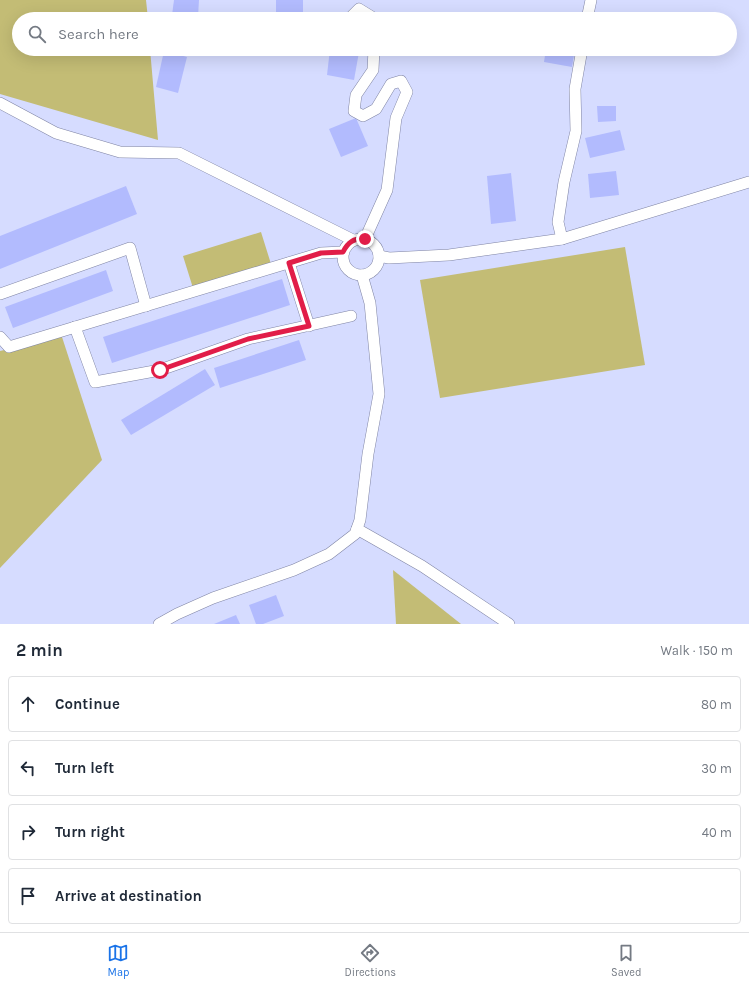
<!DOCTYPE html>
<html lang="en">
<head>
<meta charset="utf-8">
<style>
	body { margin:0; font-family:Karla,sans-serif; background:#f6f6f7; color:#1f2937 }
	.stop { position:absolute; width:12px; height:12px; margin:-9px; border:3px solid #e11d48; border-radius:50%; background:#fff }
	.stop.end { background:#e11d48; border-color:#fff; box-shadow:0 1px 4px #0008 }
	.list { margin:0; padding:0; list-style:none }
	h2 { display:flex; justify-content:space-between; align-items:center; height:52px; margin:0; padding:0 16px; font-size:17px }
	h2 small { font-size:13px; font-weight:400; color:#747a83 }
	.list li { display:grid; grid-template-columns:26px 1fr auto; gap:12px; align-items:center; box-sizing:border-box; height:56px; margin:0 8px 8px; padding:0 8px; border:1px solid #e0e1e3; border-radius:4px }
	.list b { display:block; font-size:15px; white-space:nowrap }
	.list em { font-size:13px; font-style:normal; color:#747a83 }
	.icon { flex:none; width:22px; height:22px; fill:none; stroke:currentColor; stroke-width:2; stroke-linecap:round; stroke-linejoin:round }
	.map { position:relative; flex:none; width:749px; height:624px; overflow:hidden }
	.search { position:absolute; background:#fff; box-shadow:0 4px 16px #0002; left:12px; right:12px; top:12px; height:44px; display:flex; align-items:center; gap:10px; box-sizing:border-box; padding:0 14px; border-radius:22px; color:#747a83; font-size:15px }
	.sheet { height:308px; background:#fff }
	nav { display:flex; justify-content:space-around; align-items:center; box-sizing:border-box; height:56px; border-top:1px solid #e0e1e3; background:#fff; font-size:11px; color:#747a83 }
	nav a { display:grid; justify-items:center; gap:2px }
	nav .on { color:#1a73e8 }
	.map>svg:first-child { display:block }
	.green { fill:#c3bc75 }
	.building { fill:#b2bbfe }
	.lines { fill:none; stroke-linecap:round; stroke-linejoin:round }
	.minor-casing { stroke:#7f84a4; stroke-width:12 }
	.minor { stroke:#fff; stroke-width:11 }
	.route { stroke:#e11d48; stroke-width:5 }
</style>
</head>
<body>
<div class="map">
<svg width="749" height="624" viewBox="0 0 749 624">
	<rect width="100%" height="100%" fill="#d6dcff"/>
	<!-- green -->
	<g class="green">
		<path d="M0,0H146L148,19H19V49H150L158,140L0,94Z"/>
		<path d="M261,232L271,264L193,288L183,256Z"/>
		<path d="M625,247L645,365L440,398L420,280Z"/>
		<path d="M62,337L102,460L0,568V351Z"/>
		<path d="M393,570L461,624H396Z"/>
	</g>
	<!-- building -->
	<g class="building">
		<path d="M174,0H199L198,17L172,15Z"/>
		<path d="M276,0H303V18L276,19Z"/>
		<path d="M330,49H342L359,52L354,80L327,75Z"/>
		<path d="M411,49H442L441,56L411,53Z"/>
		<path d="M546,49H575L572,67L544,62Z"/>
		<path d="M600,49H621V52L600,50Z"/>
		<path d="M164,51L187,57L178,93L156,87Z"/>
		<path d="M597,106H616V121L598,122Z"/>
		<path d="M356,118L368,146L341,157L329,129Z"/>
		<path d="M620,130L625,150L590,158L585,138Z"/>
		<path d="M616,171L619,195L590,198L588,174Z"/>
		<path d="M511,173L516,221L491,224L487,176Z"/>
		<path d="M126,186L137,214L0,269V236Z"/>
		<path d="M106,270L113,291L13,328L5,307Z"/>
		<path d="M282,279L290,305L112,363L103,337Z"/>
		<path d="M299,340L306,360L220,388L214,368Z"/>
		<path d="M205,369L215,385L131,435L121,420Z"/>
		<path d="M276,595L284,616L263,624H256L249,605Z"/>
		<path d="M236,615L240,624H214Z"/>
	</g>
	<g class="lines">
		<defs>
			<g id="minor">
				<path d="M349,19L359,9L372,17V19"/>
				<path d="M587,19L591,0"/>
				<path d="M0,103L56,133L120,152L179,153L353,240"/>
				<circle cx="361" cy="257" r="18"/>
				<path d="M365,239L387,190L396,118L407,92L401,81L391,84L376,109L363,116L354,111L356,95L373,70L374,49"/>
				<path d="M562,239L558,222L564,182L576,131L575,89L582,49"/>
				<path d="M379,256L389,258L449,255L562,239L749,182"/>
				<path d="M289,263L309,326"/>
				<path d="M0,294L130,248L146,306"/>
				<path d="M75,327L95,382L160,370L248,339L351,316"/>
				<path d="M0,337L9,347L321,253L343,252"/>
				<path d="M357,529L422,566L509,624"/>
				<path d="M159,624L177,614L213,598L294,570L329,554L355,534L360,520L368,454L379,394L370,303L362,275"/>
			</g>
		</defs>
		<!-- minor casing -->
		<use href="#minor" class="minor-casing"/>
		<!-- minor -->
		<use href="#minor" class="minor"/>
	</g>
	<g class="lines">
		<!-- route -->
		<path class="route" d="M160,370L248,339L309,326L289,263L321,253L343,252C348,242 354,238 365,239"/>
	</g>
</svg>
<div class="stop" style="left:160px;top:370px"></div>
<div class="stop end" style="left:365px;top:239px"></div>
<div class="search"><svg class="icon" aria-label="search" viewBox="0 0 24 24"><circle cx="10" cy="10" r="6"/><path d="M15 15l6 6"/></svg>Search here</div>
</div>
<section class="sheet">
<h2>2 min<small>Walk · 150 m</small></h2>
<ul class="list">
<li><svg class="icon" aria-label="ahead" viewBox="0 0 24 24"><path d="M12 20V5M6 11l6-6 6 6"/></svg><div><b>Continue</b></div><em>80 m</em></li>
<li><svg class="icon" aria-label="left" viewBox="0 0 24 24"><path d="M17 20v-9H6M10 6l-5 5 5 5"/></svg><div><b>Turn left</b></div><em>30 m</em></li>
<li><svg class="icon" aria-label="right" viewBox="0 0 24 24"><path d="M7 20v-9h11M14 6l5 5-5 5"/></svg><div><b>Turn right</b></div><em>40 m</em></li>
<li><svg class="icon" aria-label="arrive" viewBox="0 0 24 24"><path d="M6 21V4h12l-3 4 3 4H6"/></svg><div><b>Arrive at destination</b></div></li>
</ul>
</section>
<nav>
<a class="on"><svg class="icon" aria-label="map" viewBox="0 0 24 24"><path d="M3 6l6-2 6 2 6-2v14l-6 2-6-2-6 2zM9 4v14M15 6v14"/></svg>Map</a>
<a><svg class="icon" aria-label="directions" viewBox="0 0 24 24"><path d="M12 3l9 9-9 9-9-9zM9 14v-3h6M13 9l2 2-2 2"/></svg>Directions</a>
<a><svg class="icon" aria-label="saved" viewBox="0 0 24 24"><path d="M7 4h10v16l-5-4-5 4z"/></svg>Saved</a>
</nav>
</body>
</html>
